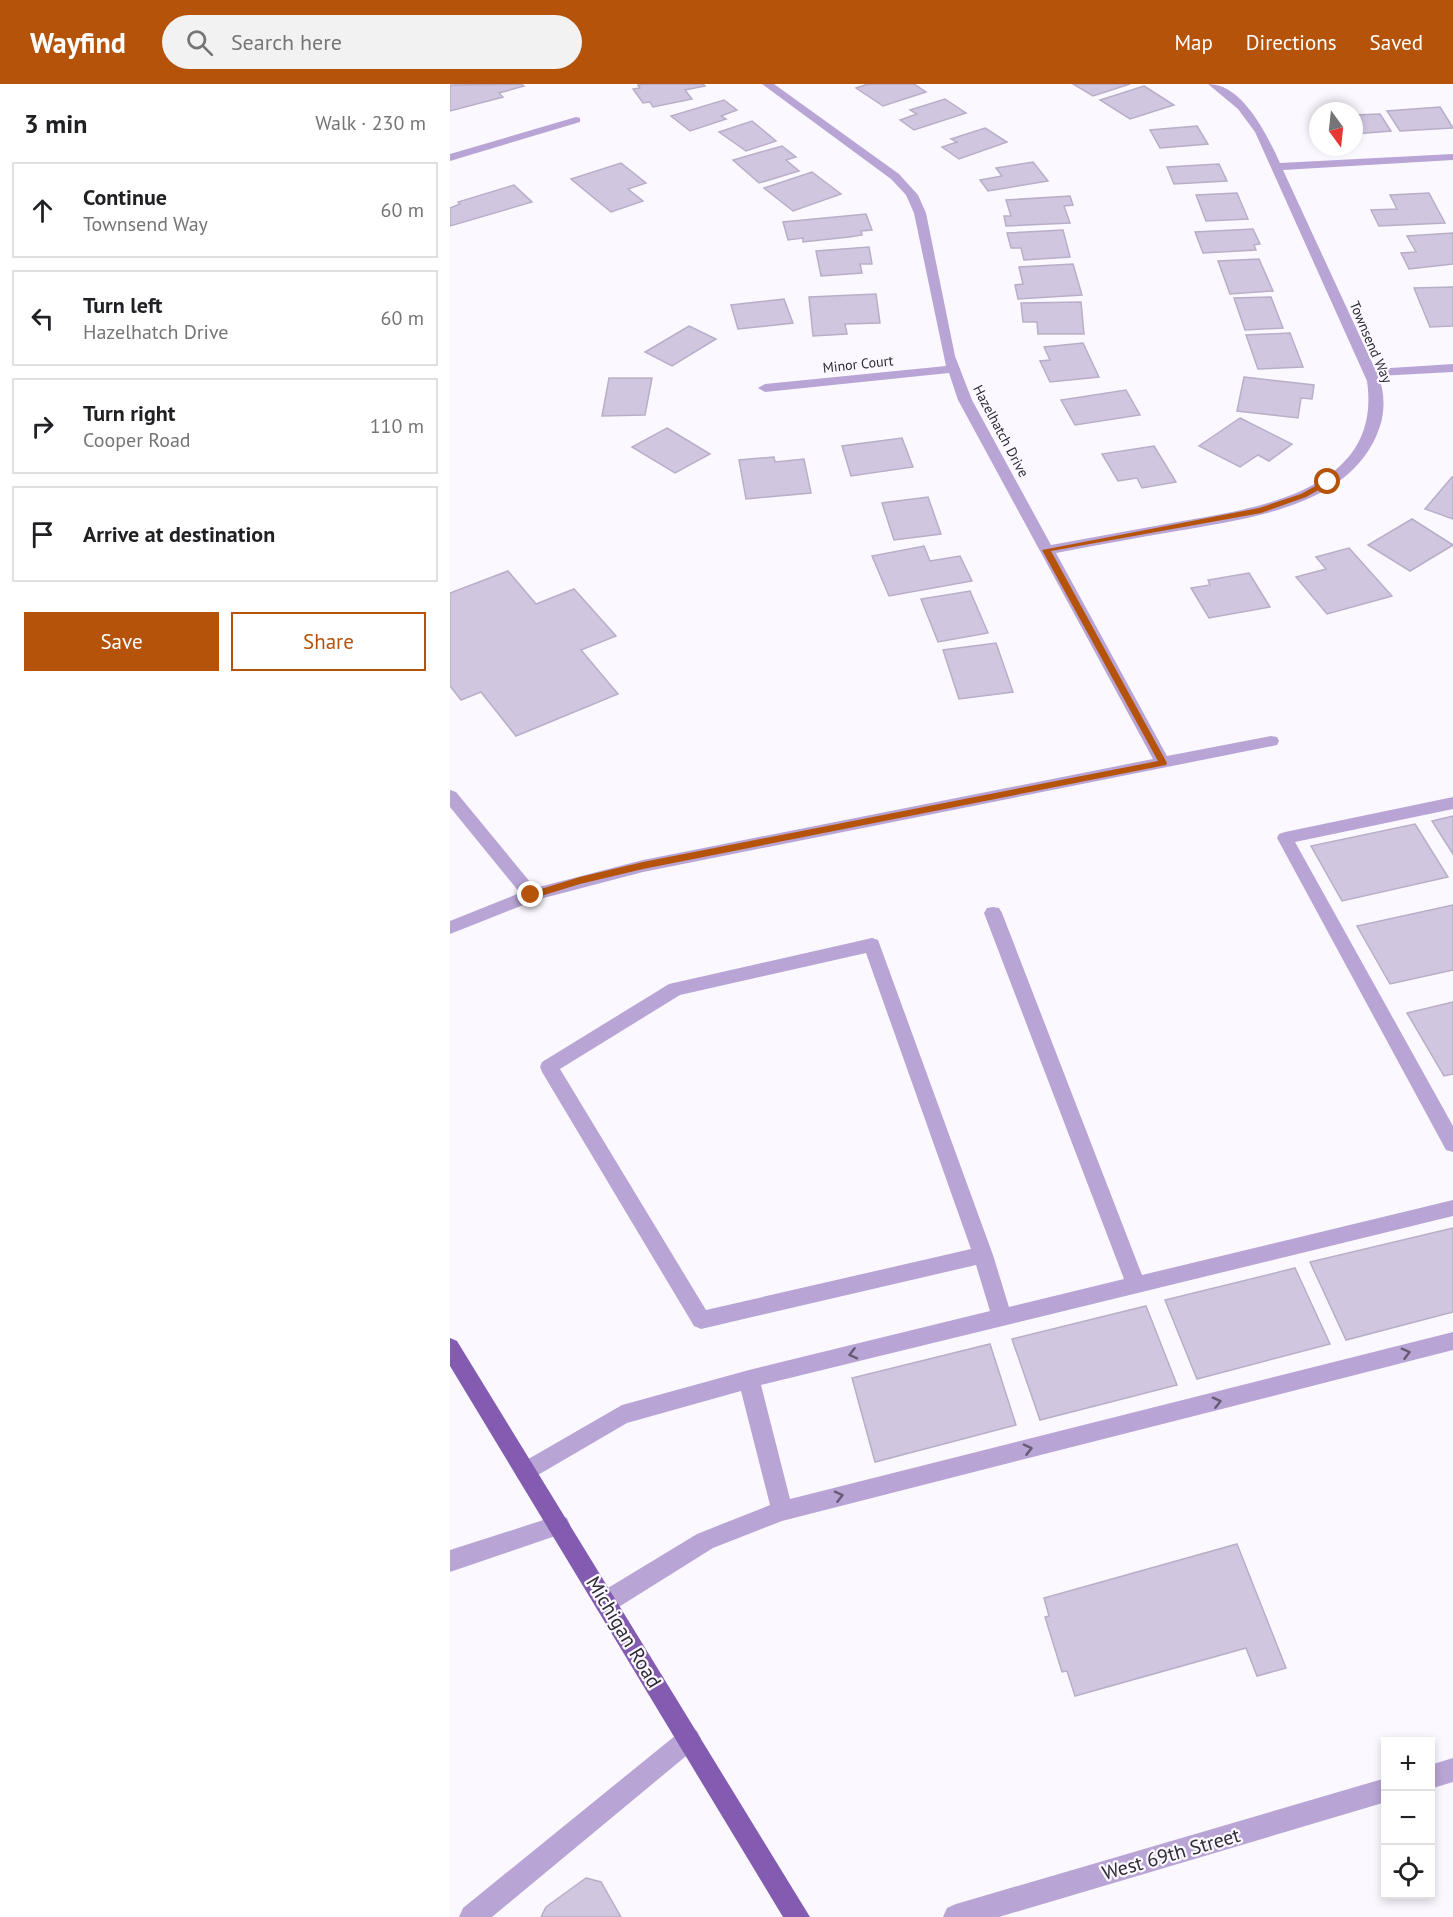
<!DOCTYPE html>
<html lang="en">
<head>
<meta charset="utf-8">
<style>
	body { margin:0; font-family:"PT Sans",sans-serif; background:#f2f2f2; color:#202124 }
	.controls { position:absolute; right:18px; bottom:18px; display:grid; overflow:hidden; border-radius:0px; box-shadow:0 3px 9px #0003 }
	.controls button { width:54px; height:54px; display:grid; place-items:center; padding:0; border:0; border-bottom:2px solid #e0e0e0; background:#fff; color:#202124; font:30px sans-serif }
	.compass { position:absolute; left:859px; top:18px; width:54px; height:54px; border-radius:50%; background:#fff; box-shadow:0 3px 9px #0003; rotate:165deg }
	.stop { position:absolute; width:18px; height:18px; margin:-14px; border:4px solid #b45309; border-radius:50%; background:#fff }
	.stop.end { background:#b45309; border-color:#fff; box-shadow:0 2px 6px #0008 }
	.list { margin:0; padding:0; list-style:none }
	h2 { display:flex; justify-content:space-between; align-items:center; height:78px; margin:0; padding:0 24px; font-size:26px }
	h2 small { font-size:20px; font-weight:400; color:#757577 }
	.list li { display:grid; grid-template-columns:39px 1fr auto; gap:18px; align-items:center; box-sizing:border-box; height:96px; margin:0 12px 12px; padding:0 12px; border:2px solid #e0e0e0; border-radius:0px }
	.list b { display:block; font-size:22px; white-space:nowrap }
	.list p { margin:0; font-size:20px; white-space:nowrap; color:#757577 }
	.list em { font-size:20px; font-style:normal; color:#757577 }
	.actions { display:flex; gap:12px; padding:18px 24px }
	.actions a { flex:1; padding:14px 0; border:2px solid #b45309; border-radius:0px; text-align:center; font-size:21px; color:#b45309 }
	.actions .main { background:#b45309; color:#fff }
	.icon { flex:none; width:33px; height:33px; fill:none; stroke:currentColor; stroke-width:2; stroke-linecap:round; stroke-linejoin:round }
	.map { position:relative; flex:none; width:1003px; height:1833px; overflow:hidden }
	header { display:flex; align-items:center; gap:36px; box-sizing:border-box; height:84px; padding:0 30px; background:#b45309; color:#fff }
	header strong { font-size:28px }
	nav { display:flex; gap:33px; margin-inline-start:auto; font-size:21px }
	.search { width:420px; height:54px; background:#f2f2f2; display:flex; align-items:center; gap:15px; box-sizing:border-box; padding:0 21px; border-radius:33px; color:#757577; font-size:22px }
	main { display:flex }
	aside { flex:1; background:#fff }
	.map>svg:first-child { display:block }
	.building { fill:#d1c6e0; stroke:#b9aec8; stroke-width:1.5 }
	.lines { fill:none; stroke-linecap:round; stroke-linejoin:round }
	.minor { fill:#b9a5d5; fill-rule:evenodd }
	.major { fill:#835bb1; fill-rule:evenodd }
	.oneway { stroke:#665b75 }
	.route { fill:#b45309 }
	.labels { text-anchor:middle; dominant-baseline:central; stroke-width:4.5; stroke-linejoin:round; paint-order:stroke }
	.far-street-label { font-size:14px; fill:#2f2a35; stroke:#fbf9ff }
	.near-street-label { font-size:20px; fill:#2f2a35; stroke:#fbf9ff }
</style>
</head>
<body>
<header>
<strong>Wayfind</strong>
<div class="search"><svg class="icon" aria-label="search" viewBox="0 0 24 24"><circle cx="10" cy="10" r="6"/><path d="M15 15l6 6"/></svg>Search here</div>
<nav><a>Map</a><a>Directions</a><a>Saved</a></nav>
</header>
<main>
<aside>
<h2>3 min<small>Walk · 230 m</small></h2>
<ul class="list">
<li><svg class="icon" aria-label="ahead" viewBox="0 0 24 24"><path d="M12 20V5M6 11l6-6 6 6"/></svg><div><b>Continue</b><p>Townsend Way</p></div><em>60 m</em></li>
<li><svg class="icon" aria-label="left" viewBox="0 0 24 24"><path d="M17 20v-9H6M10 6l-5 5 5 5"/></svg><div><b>Turn left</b><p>Hazelhatch Drive</p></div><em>60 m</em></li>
<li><svg class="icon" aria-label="right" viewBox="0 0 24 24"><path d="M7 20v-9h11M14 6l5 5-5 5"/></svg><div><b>Turn right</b><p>Cooper Road</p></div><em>110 m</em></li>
<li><svg class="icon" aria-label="arrive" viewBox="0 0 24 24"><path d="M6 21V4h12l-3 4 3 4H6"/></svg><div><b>Arrive at destination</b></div></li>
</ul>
<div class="actions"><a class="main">Save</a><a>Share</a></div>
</aside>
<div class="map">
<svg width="1003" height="1833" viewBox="0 0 1003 1833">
	<rect width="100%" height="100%" fill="#fbf9ff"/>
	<!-- building -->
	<g class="building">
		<path d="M71,0L74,2L49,9L53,13L0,27V1Z"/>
		<path d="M195,0H253L255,2L235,6L242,15L203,23L200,18L193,19L183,5L190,4L188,1Z"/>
		<path d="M418,0H464L476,8L433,22L406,4Z"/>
		<path d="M623,0H680L643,12Z"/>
		<path d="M694,2L724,21L680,35L650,16Z"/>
		<path d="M495,15L516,29L464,46L450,36L467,30L460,26Z"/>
		<path d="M274,16L287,26L271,32L276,35L240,47L221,32Z"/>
		<path d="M990,23L1003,44L950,47L937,27Z"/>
		<path d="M930,30L941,47L904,50V31Z"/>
		<path d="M302,37L326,57L296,67L269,48Z"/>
		<path d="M747,42L758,60L710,64L700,46Z"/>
		<path d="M535,44L557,58L509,75L492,63L507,58L501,55Z"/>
		<path d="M332,62L346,73L336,76L349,87L309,99L283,76Z"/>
		<path d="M583,78L598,97L538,107L530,96L552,92L546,84Z"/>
		<path d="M171,79L196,99L178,105L193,117L161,128L121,95Z"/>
		<path d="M769,80L777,97L724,100L717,83Z"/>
		<path d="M362,88L391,110L343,127L314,104Z"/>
		<path d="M64,101L82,118L0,142V124L10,120L8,118Z"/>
		<path d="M787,109L798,135L756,137L746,111Z"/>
		<path d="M979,109L995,139L929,142L921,126L947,125L940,111Z"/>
		<path d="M620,112L623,121L614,122L620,139L556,142L554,132H561L556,116Z"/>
		<path d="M416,130L422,146L411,147L412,151L399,153L353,158V154L338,156L333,138Z"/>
		<path d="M803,145L810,160L804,161L806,166L753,169L745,148Z"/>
		<path d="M613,146L620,173L574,176L571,164H561L557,149Z"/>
		<path d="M1003,149V180L959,185L951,169L966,168L957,152Z"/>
		<path d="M419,163L422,180H410L412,189L371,192L366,167Z"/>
		<path d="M809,175L823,207L780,210L768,177Z"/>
		<path d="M623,180L632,211L568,215L565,201L573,200L569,183Z"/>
		<path d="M1003,203V242L980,243L964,204Z"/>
		<path d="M426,210L430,239L395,240L397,250L363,252L359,213Z"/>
		<path d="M821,213L833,244L795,246L784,214Z"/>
		<path d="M334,215L343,239L288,245L281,221Z"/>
		<path d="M631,218L634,250H588L587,238H573L571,219Z"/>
		<path d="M239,242L266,255L222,282L195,268Z"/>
		<path d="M840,249L853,283L808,285L796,251Z"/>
		<path d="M633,259L649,293L600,298L590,277L600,276L594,263Z"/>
		<path d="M794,293L864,301L862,315L851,314L848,334L787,327Z"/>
		<path d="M159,294H202L195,331L152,332Z"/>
		<path d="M676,306L690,331L625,341L611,316Z"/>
		<path d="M790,334L842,360L819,377L808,371L790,383L749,362Z"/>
		<path d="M217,344L260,370L225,389L182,363Z"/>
		<path d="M452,354L463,383L401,392L392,362Z"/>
		<path d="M704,362L726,398L692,404L687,394L668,397L652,370Z"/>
		<path d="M324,373L325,378L354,375L361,409L296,415L289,376Z"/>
		<path d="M1002,393H1003V435L975,425Z"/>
		<path d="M478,413L491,450L444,456L432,419Z"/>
		<path d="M962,435L1003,461L960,487L918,461Z"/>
		<path d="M474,462L480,477L510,472L522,497L439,512L422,472Z"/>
		<path d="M899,464L942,512L877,530L846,493L876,485L866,473Z"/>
		<path d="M58,487L86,520L124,505L166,552L131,566L168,610L66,652L31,608L11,616L0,602V509Z"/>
		<path d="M799,489L820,523L759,534L741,504L760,501L758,496Z"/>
		<path d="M520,507L538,549L488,558L471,515Z"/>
		<path d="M546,559L563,608L509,615L493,566Z"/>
		<path d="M1003,732V770L982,737Z"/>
		<path d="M965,740L998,793L892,817L861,762Z"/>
		<path d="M1003,821V886L940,900L907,842Z"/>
		<path d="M1003,918V990L994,992L957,929Z"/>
		<path d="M1003,1144V1228L896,1256L860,1178Z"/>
		<path d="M845,1184L880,1260L747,1295L715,1216Z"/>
		<path d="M696,1222L727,1301L590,1336L562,1255Z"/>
		<path d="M540,1260L566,1341L425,1378L402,1294Z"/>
		<path d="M787,1460L836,1584L807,1592L796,1564L625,1612L617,1587L612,1588L595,1533L599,1532L594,1514Z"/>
		<path d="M136,1794L151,1798L171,1833H91L96,1823Z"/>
	</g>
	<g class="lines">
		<!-- minor -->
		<g class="minor">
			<path d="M312,0H324L449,90L468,111L476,129L505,272L522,316L601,461C643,453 685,446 727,438C808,424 933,407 917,297L805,48L788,25L758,0C793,0 817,51 830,79L1003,70V76L833,86L925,285L1003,280V288L928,292C935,307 935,327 930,342C904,423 798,434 727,447C686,454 646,461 606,469L717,672L821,652L827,653L829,657L827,661L193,788L86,816L0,850V837L70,809L0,723V706L6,708L85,804L193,776L703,675L508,316L499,289L315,308L308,304L315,300L496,282L464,129L456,111L441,95Z"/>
			<path d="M126,33L130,34V38L0,77V70Z"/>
			<path d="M1003,713V725L845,758L1003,1042V1068L996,1066L827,754L829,750L835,748Z"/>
			<path d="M543,823L549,824L552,829L692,1191L1003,1116V1132L311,1301L340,1415L1003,1248V1266L332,1437L263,1464L164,1526L156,1529L148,1526L145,1518L148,1510L247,1450L320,1421L291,1307L177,1339L76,1398L68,1395L65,1388L68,1381L172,1321L299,1286L540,1227L526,1181L251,1245L244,1242L92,988L90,983L92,978L219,900L422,854L428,856L543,1171L559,1223L674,1195L534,829L537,824ZM416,869L521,1165L256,1226L110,985L230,911Z"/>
			<path d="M109,1431L117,1434L120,1441L117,1448L0,1488V1466Z"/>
			<path d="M239,1643L247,1647L251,1655L247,1663L42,1833H9L13,1824L231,1647Z"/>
			<path d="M1003,1674V1698L980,1705V1681Z"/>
			<path d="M936,1694V1718L549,1833H493L497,1824L506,1820Z"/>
		</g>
		<!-- major -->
		<path class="major" d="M0,1254L7,1257L360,1833H333L0,1282Z"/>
	</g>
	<!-- one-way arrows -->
	<defs><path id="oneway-chevron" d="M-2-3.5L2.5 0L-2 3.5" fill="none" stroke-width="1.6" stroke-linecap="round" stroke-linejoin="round" transform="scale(1.5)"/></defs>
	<g class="oneway">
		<use href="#oneway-chevron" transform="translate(956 1269) rotate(-15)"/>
		<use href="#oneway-chevron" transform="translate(403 1270) rotate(166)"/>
		<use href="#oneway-chevron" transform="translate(767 1318) rotate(-14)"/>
		<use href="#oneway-chevron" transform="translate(578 1365) rotate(-14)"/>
		<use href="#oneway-chevron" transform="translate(389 1412) rotate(-14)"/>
	</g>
	<!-- route -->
	<path class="route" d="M878,395L881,396V399L856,413L811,429L601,467L717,679L716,681L193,785L130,800L81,815L76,811L78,809L130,793L193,778L708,677L592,466L809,424L851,410Z"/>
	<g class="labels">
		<!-- far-street labels -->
		<g class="far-street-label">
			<text transform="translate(921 258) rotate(67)">Townsend Way</text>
			<text transform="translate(408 280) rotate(-6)">Minor Court</text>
			<text transform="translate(551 347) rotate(62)">Hazelhatch Drive</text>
		</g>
		<!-- near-street labels -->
		<g class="near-street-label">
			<text transform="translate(174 1548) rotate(59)">Michigan Road</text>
			<text transform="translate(721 1770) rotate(-16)">West 69th Street</text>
		</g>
	</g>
</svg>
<div class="controls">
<button>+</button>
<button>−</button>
<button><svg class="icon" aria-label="locate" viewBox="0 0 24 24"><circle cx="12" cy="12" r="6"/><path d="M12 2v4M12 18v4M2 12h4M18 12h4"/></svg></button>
</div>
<svg class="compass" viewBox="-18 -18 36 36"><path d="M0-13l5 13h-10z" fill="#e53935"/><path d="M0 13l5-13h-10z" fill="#757577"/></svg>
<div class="stop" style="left:878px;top:398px"></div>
<div class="stop end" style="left:81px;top:811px"></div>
</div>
</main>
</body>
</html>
